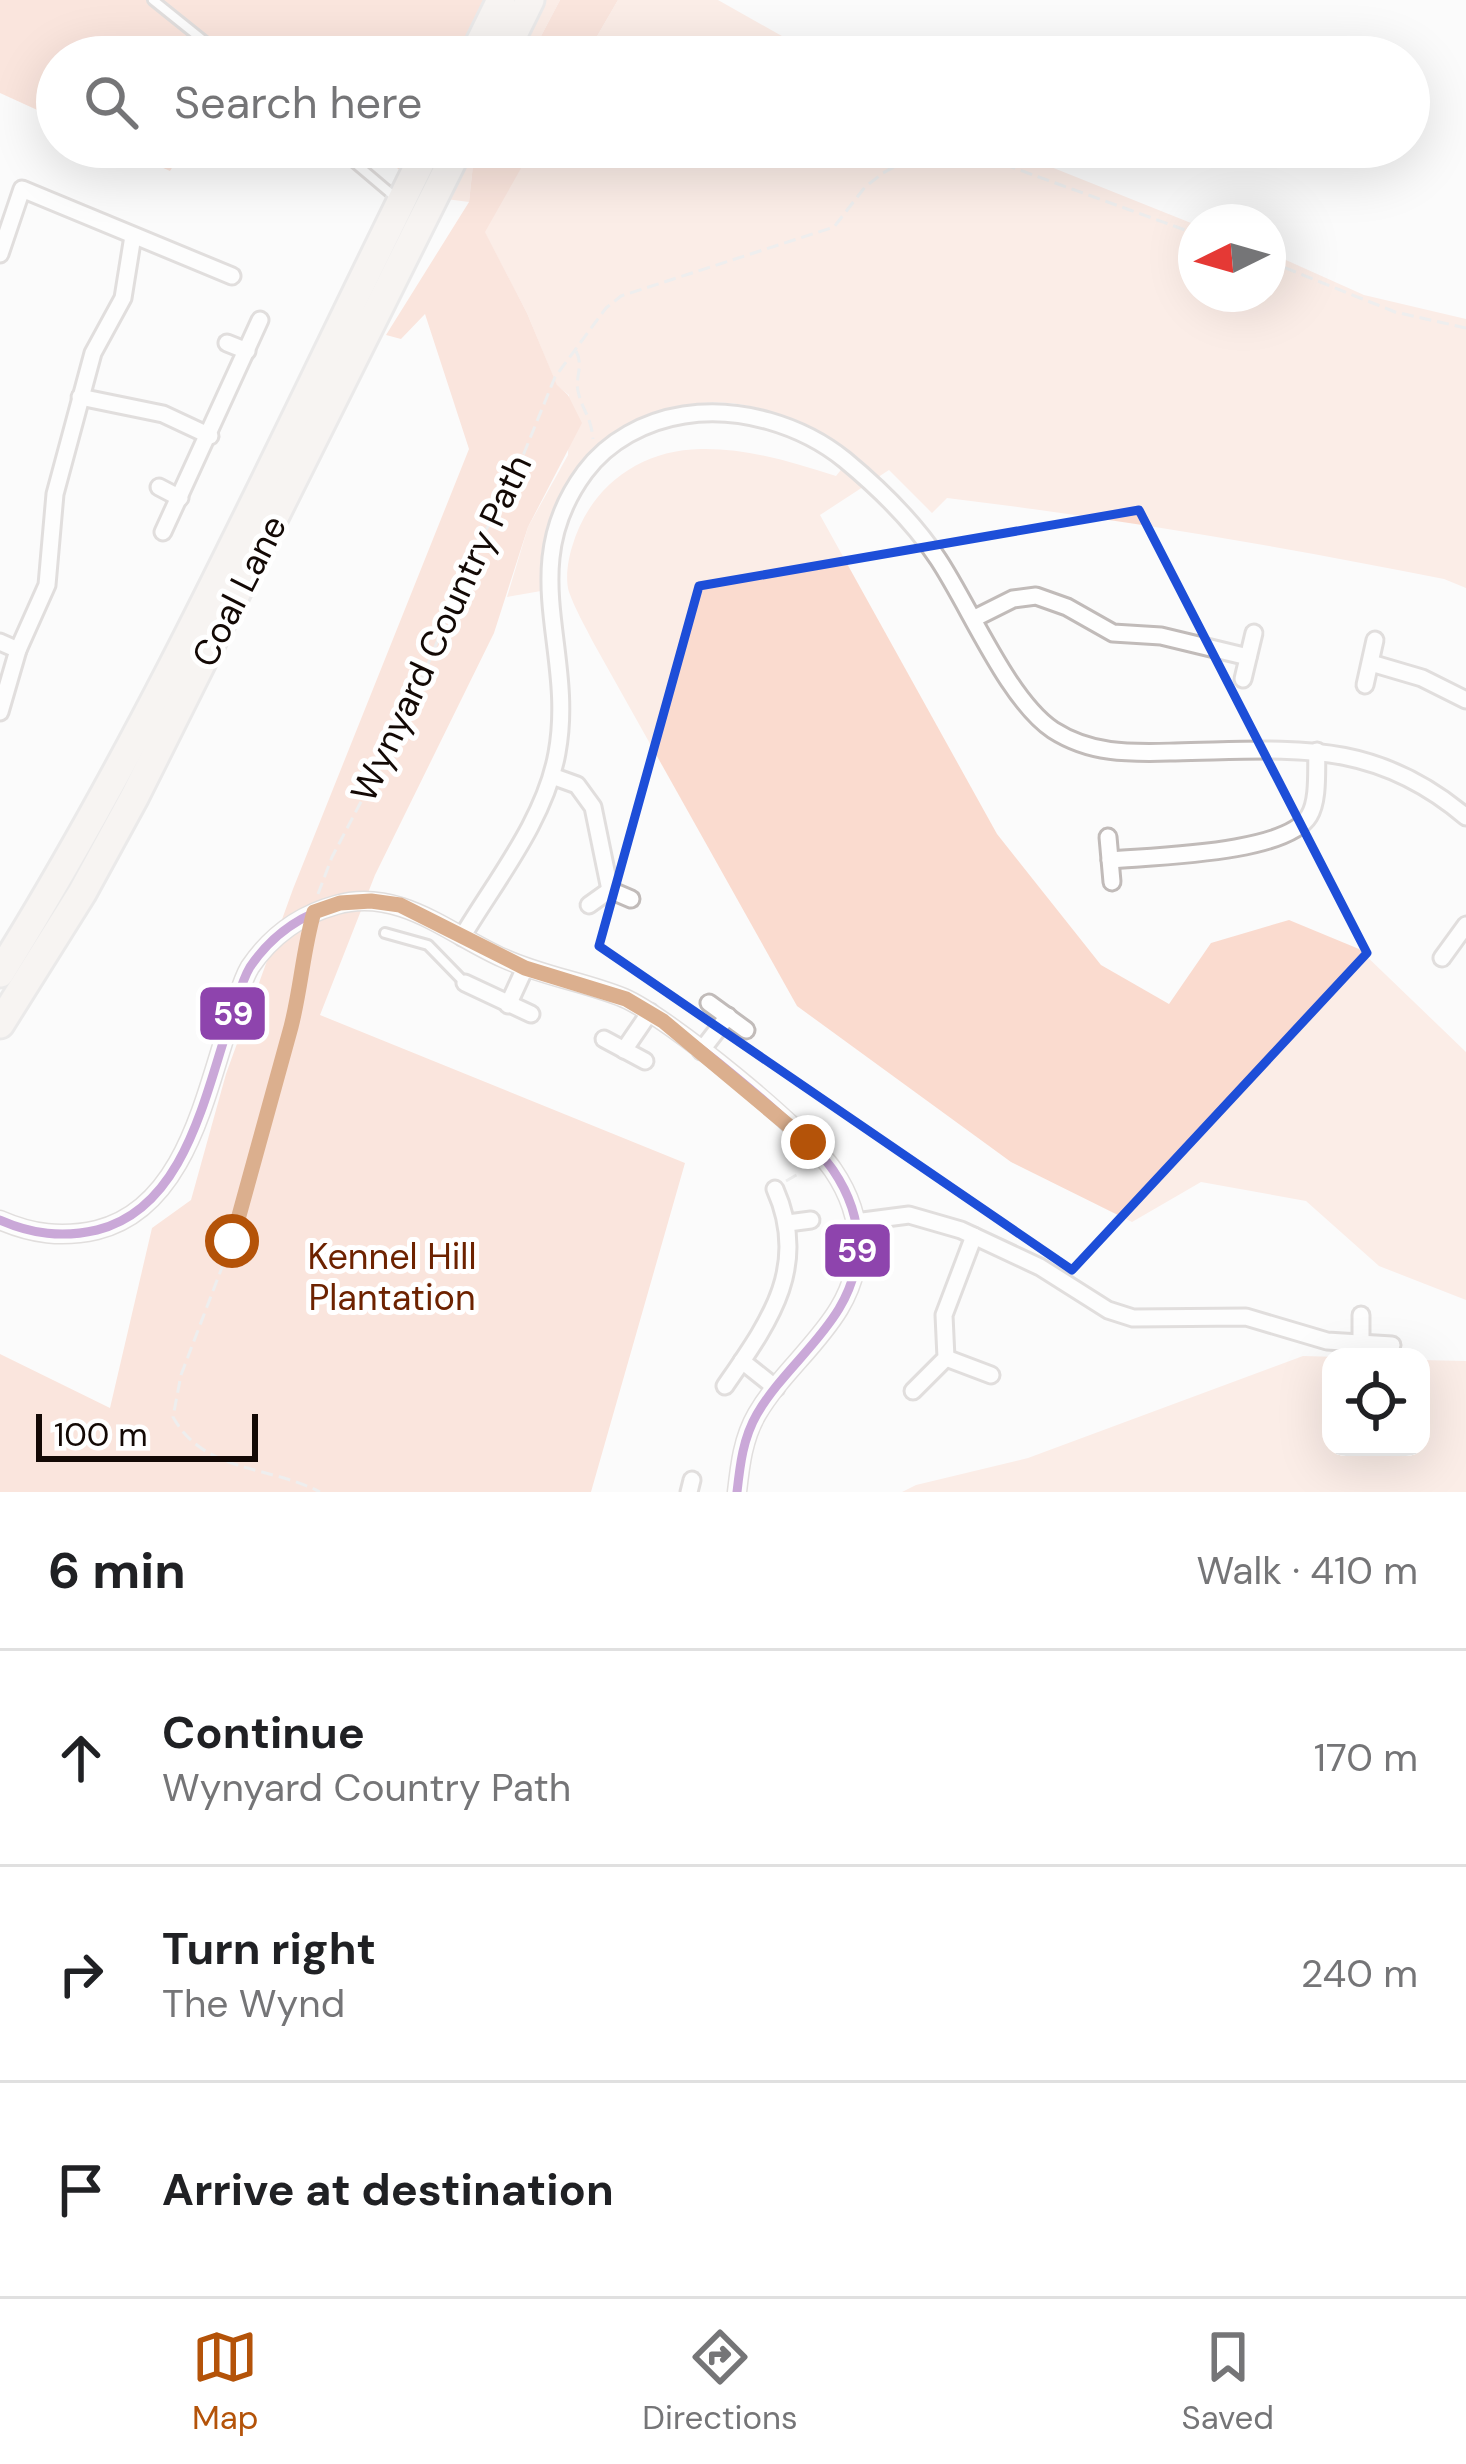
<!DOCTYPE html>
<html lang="en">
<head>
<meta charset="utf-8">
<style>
	body { margin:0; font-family:"DM Sans",sans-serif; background:#f6f6f6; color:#202124 }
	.controls { position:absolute; right:36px; bottom:36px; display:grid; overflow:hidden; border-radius:24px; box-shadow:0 12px 48px #0002 }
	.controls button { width:108px; height:108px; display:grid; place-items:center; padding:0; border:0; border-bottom:3px solid #e0e0e0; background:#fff; color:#202124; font:60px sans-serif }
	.compass { position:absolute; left:1178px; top:204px; width:108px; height:108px; border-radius:50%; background:#fff; box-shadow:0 12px 48px #0002; rotate:265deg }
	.scale { position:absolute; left:36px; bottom:30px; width:222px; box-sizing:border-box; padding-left:12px; border:6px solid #130905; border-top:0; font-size:33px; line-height:42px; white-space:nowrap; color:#130905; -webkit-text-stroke:9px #fff; paint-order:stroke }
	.stop { position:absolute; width:36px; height:36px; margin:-27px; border:9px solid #b45309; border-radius:50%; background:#fff }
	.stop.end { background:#b45309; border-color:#fff; box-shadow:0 3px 12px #0008 }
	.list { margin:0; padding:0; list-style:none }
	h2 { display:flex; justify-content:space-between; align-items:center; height:156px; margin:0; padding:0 48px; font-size:51px }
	h2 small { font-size:39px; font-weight:400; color:#757577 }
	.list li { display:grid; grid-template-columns:78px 1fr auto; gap:36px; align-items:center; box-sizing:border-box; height:216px; padding:0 48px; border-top:3px solid #e0e0e0 }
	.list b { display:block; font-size:45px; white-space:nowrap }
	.list p { margin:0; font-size:39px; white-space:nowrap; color:#757577 }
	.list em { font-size:39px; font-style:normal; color:#757577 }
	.icon { flex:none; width:66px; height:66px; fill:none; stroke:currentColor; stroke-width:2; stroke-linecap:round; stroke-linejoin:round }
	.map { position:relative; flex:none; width:1466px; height:1492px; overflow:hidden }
	.search { position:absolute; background:#fff; box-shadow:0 12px 48px #0002; left:36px; right:36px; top:36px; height:132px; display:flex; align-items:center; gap:30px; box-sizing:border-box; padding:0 42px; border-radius:66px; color:#757577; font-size:45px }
	.sheet { height:804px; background:#fff }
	nav { display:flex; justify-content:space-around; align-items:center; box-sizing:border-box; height:168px; border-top:3px solid #e0e0e0; background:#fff; font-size:33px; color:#757577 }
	nav a { display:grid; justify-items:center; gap:6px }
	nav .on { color:#b45309 }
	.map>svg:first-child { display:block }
	.green { fill:#fadbcf }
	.forest { fill:#f9cab8 }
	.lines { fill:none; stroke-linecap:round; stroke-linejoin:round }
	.lane-casing { stroke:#c1bbb9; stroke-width:14 }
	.street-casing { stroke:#c1bbb9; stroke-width:21 }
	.highway-casing { stroke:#d8d6d5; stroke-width:33 }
	.path { stroke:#ddd; stroke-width:3; stroke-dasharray:12 6; stroke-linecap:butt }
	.lane { stroke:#fefefe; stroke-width:8 }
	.street { stroke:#fefefe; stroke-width:15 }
	.highway { stroke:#f1eae7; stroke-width:27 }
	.bus-1-casing { stroke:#fff; stroke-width:18 }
	.bus-1 { stroke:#8e44ad; stroke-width:9 }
	.route { stroke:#b45309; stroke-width:15 }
	.marked { fill:none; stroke:#1d4ed8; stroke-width:9; stroke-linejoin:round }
	.labels { text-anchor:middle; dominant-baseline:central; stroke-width:10; stroke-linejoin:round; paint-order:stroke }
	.street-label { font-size:36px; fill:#130905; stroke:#fff }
	.park-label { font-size:36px; fill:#6d2200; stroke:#fff }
	.line-badge { stroke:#fff; stroke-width:4.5 }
	.badge-label { font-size:33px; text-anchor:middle; font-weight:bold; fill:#fff }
</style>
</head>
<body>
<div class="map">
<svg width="1466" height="1492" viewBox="0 0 1466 1492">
	<rect width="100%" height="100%" fill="#fbfbfb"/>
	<!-- green -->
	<g class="green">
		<path d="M543,0H560L530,57H515Z"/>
		<path d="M618,0H718L819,57H585Z"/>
		<path d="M471,147H482L473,165L469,202L446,199Z"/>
		<path d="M533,147H1001L1196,225V294H1268V252L1364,295L1466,319V588L1444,579C1279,546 1114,518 947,498L932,513L889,470L820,515L997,834L1101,965L1169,1004L1211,943L1289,920L1359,949L1466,1052V1300L1379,1266L1306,1201L1201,1182L1132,1222L1011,1162L797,1006L593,642C585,626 575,609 569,592C565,579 568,560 572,547C589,488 638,450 701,449C747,448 792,462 836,476L852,456C821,436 791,415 754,407C639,381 530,473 541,591L507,597L528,527L568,455L569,395L557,386L527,313L484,231Z"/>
		<path d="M1303,1356L1340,1357H1331V1447H1421V1360L1466,1361V1492H902L916,1485L1028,1458Z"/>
	</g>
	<!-- forest -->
	<g class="forest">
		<path d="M0,0H492L463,57H57V119L0,93Z"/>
		<path d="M560,0H618L585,57H530Z"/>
		<path d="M117,147H185L170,171Z"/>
		<path d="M367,147H417L404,173Z"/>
		<path d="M482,147H533L485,232L527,313L557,385L568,395L582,423L528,527L494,633L375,875L320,1015L685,1163L591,1492H0V1354L110,1408L152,1228L191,1200L226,1074L293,889L469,449L425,314L401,339L386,335L469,202L473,165Z"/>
	</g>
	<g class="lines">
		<defs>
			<g id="lane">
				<path d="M153,0L224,57"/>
				<path d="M336,147L395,197"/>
				<path d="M385,933L428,945L464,982"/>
			</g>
			<g id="street">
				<path d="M0,254L22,189L232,276"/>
				<path d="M227,343L247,351"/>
				<path d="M80,397L163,414L210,436"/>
				<path d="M159,487L180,498"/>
				<path d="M163,532L260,320"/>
				<path d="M975,618L1013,599L1036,596L1067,607L1113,633L1161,636L1248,657"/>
				<path d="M0,642L18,650"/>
				<path d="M1371,663L1422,678L1466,700"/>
				<path d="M1243,679L1254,633"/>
				<path d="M1365,685L1375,640"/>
				<path d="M0,712L18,650L47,585L55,494L93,353L123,298L133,236"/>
				<path d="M552,776L577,785L593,807L610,890"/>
				<path d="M1108,837L1112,882"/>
				<path d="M1110,860C1153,856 1286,854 1309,816C1319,800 1316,769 1317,751"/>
				<path d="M589,905L610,890L631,899"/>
				<path d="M462,937C496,880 545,820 557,753C576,650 514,568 585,472C608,441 645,421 684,415C739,406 802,425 845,460C880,489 913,521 938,559C970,607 1008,700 1053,730C1092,755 1131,753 1175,752C1290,750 1372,737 1466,817"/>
				<path d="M1442,958L1466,925"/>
				<path d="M465,983L531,1014"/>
				<path d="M709,1003L746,1030"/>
				<path d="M508,1005L525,968"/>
				<path d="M604,1039L645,1061"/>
				<path d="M624,1050L650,1012"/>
				<path d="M701,1051L728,1016"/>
				<path d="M0,1220C32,1234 62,1238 97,1230C186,1208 205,1093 231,1018C237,1002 241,982 250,967C271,936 300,915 336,905C399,887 449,934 503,958C542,976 585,982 624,998C668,1017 806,1130 833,1170C848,1192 858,1219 858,1246C856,1320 791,1356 757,1414C743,1438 740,1465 737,1492"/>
				<path d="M855,1222L909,1215L961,1230L1040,1267L1108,1310L1133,1318L1246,1317L1327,1341L1392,1345"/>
				<path d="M788,1223L811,1220"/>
				<path d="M1361,1343V1315"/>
				<path d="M946,1358L991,1375"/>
				<path d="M742,1361L776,1388"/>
				<path d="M725,1386C769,1322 810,1267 775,1189"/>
				<path d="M913,1391L946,1358L944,1315L974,1236"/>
				<path d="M689,1492L692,1480"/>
			</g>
			<g id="highway">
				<path d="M473,57L501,0"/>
				<path d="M502,57L530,0"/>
				<path d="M0,973C164,710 290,424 428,147"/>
				<path d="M0,1024L82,893L135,796L459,147"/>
			</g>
		</defs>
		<!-- lane casing -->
		<use href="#lane" class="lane-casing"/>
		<!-- street casing -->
		<use href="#street" class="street-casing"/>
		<!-- highway casing -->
		<use href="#highway" class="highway-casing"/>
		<!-- path -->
		<g class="path">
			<path d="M1268,261L1395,312L1466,328"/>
			<path d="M576,351C584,366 575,376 578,391C582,410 591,416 593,439"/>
			<path d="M318,894L332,857L408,712L476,548L511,485L555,377L606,308L621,296L834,227L865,187L883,173L910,158L925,155L957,154L1003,164L1196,234"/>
			<path d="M308,932L291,1027L232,1241L181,1375L173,1417C204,1473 268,1465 320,1492"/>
			<path d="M786,1181L800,1173"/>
		</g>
		<!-- lane -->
		<use href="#lane" class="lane"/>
		<!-- street -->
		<use href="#street" class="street"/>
		<!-- highway -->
		<use href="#highway" class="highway"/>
		<defs>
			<path id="bus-1" d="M0,1220C32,1234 62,1238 97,1230C186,1208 205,1093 231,1018C237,1002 241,982 250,967C271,936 300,915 336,905C399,887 449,934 503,958C542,976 585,982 624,998C668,1017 806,1130 833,1170C848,1192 858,1219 858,1246C856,1320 791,1356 757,1414C743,1438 740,1465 737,1492"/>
		</defs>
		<!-- bus-1 casing -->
		<use href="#bus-1" class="bus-1-casing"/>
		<!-- bus-1 -->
		<use href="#bus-1" class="bus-1"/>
	</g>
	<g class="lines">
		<!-- route -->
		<path class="route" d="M232,1241L291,1027C301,988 303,950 314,912L340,903L371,901L400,905L525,968L626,999L663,1021L808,1142"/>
	</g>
	<!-- marked area -->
	<path d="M0 0H1466V1492H0ZM1139,510L1367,953L1072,1270L599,946L699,586Z" fill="#fbfbfb" fill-opacity=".55" fill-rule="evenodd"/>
	<path class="marked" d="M1139,510L1367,953L1072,1270L599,946L699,586Z"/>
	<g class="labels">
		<!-- street labels -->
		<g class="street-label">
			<text transform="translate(239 591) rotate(-63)">Coal Lane</text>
			<text transform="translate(441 628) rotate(-65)">Wynyard Country Path</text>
		</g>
		<!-- park labels -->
		<g class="park-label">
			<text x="392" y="1256">Kennel Hill<tspan x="392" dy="41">Plantation</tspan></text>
		</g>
	</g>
	<g class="line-badge">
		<rect x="198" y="985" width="69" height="57" rx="12" fill="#8e44ad"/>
		<rect x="823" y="1222" width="69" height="57" rx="12" fill="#8e44ad"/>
	</g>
	<g class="badge-label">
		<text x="233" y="1025">59</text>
		<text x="857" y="1262">59</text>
	</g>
</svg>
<div class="controls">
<button><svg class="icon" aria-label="locate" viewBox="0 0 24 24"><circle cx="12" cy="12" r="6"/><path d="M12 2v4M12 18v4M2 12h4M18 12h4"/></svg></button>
</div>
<svg class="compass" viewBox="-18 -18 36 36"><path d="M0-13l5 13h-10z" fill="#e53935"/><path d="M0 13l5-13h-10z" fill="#757577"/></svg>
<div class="scale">100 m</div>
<div class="stop" style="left:232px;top:1241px"></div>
<div class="stop end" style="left:808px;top:1142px"></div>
<div class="search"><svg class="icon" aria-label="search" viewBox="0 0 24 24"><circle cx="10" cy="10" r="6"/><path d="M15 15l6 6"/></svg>Search here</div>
</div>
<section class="sheet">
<h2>6 min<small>Walk · 410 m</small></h2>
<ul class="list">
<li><svg class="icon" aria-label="ahead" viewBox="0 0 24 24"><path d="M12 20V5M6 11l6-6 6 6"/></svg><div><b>Continue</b><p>Wynyard Country Path</p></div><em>170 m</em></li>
<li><svg class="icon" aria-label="right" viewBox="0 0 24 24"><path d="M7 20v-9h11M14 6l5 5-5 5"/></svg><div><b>Turn right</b><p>The Wynd</p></div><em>240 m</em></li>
<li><svg class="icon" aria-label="arrive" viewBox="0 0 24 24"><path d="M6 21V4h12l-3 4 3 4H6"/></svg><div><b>Arrive at destination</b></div></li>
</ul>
</section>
<nav>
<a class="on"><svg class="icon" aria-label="map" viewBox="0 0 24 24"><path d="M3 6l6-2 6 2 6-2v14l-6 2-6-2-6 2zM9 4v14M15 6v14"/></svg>Map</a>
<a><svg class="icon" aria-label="directions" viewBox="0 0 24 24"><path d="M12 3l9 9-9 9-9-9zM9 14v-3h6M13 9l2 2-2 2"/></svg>Directions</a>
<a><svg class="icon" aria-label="saved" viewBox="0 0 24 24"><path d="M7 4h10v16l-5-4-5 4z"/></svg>Saved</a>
</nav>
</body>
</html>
